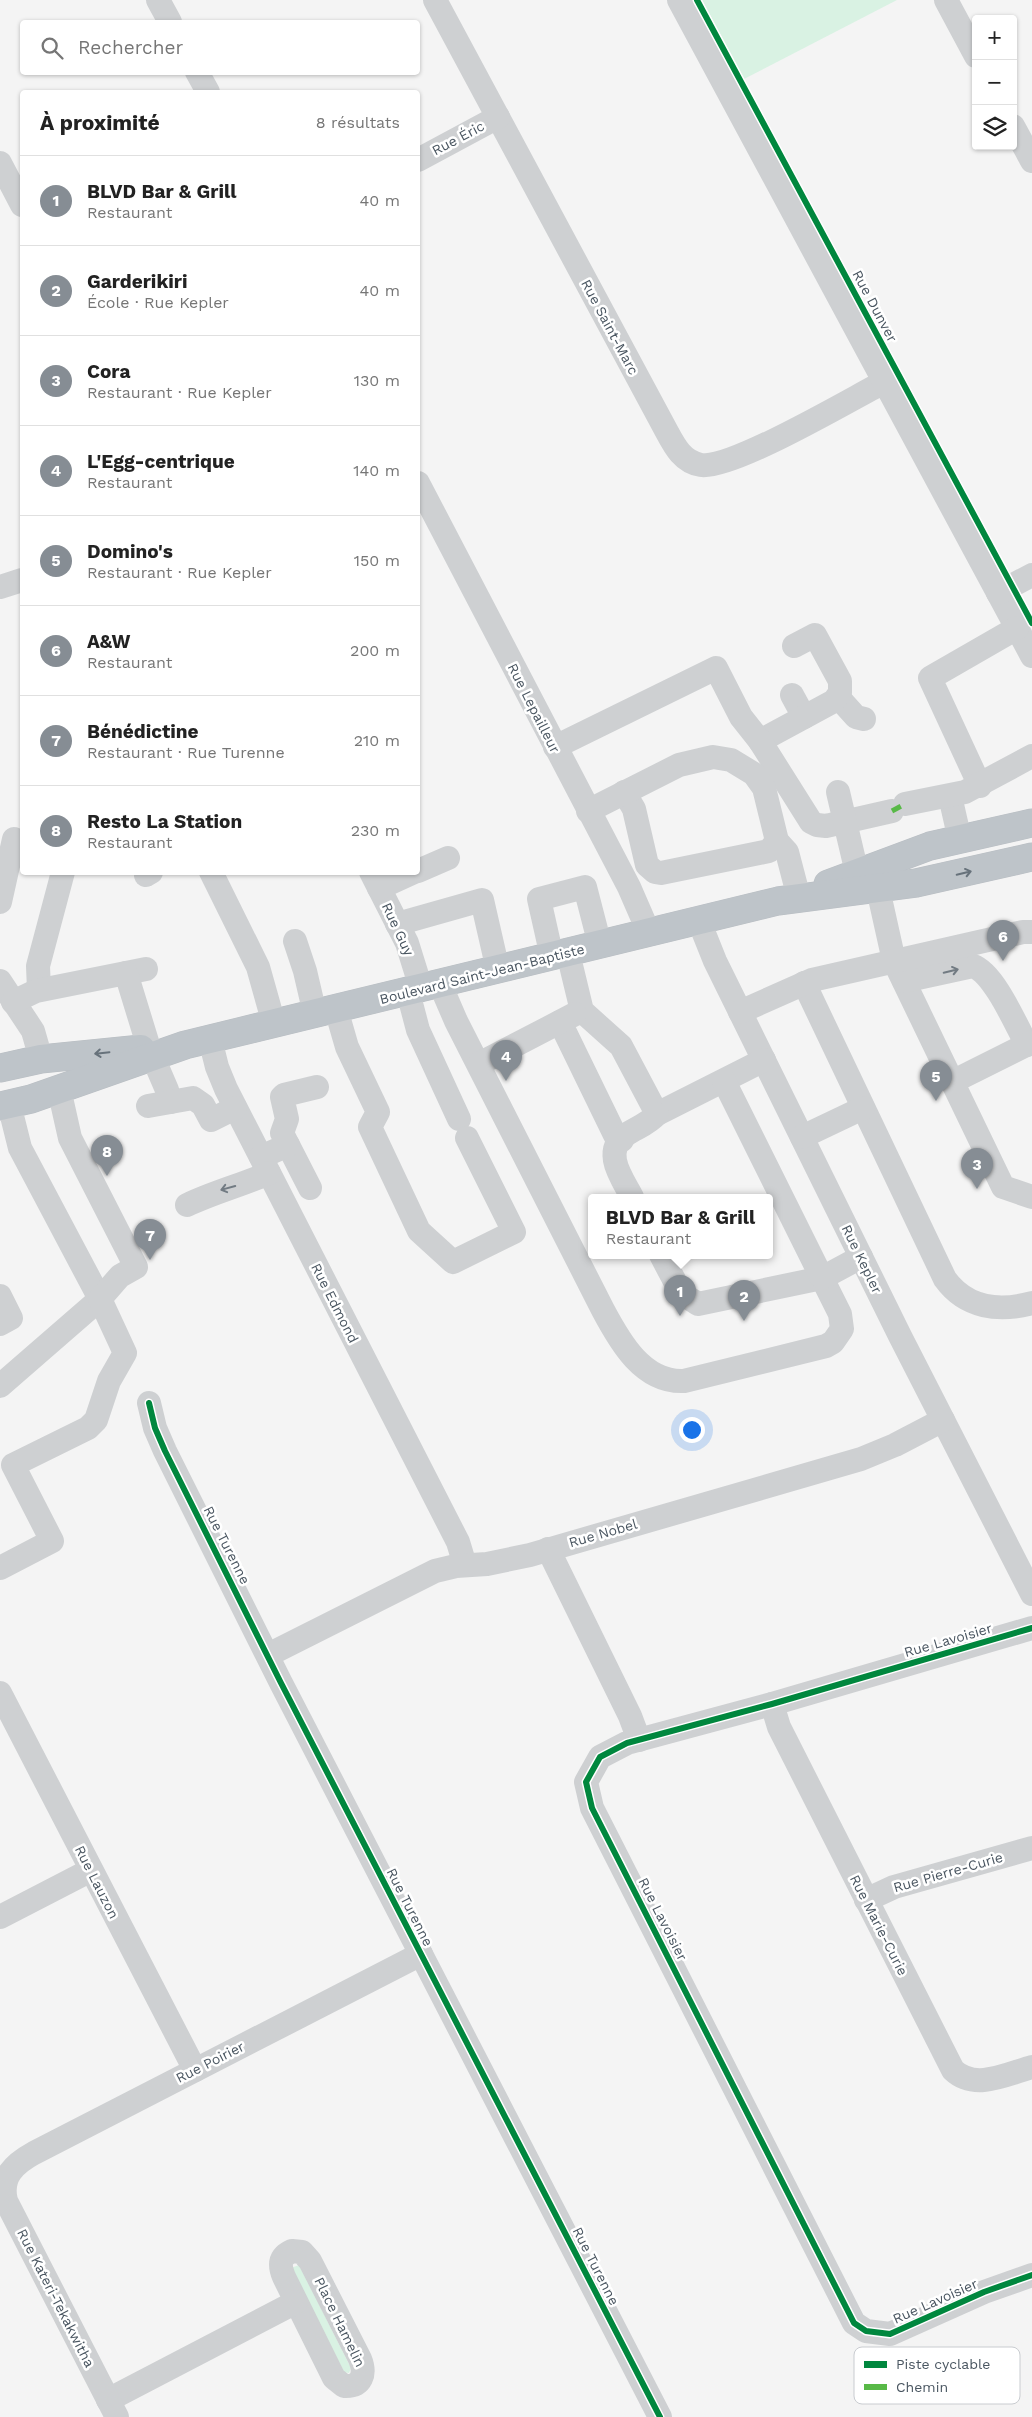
<!DOCTYPE html>
<html lang="fr">
<head>
<meta charset="utf-8">
<style>
	body { margin:0; font-family:"Work Sans",sans-serif; background:#f2f2f2; color:#222 }
	.controls { position:absolute; right:15px; top:15px; display:grid; overflow:hidden; border-radius:5px; box-shadow:0 1px 4px #0004 }
	.controls button { width:45px; height:45px; display:grid; place-items:center; padding:0; border:0; border-bottom:1px solid #e0e0e0; background:#fff; color:#222; font:25px sans-serif }
	.you { position:absolute; left:691px; top:1429px; width:18px; height:18px; margin:-12px; border:4px solid #fff; border-radius:50%; background:#1a73e8; box-shadow:0 0 0 8px #1a73e833 }
	.badge { display:grid; place-items:center; width:32px; height:32px; border-radius:50%; background:#868d94; color:#fff; font-size:16px; font-weight:700 }
	.pin { position:absolute; translate:-50% -41px; filter:drop-shadow(0 1px 2px #0008) }
	.pin::after { content:''; position:absolute; top:26px; width:18px; height:15px; background:inherit; clip-path:polygon(0 0,100% 0,50% 100%) }
	.popup { position:absolute; left:588px; top:1194px; width:185px; height:65px; box-sizing:border-box; display:grid; place-content:center; border-radius:5px; background:#fff; filter:drop-shadow(0 1px 4px #0005); font-size:16px; white-space:nowrap; color:#767676 }
	.popup b { font-size:19px; color:#222 }
	.popup::after { content:''; position:absolute; left:50%; top:100%; margin-left:-10px; border:10px solid transparent; border-top-color:#fff }
	.list { margin:0; padding:0; list-style:none }
	h2 { display:flex; justify-content:space-between; align-items:center; height:65px; margin:0; padding:0 20px; font-size:21px }
	h2 small { font-size:16px; font-weight:400; color:#767676 }
	.list li { display:grid; grid-template-columns:32px 1fr auto; gap:15px; align-items:center; box-sizing:border-box; height:90px; padding:0 20px; border-top:1px solid #e0e0e0 }
	.list b { display:block; font-size:19px; white-space:nowrap }
	.list p { margin:0; font-size:16px; white-space:nowrap; color:#767676 }
	.list em { font-size:16px; font-style:normal; color:#767676 }
	.icon { flex:none; width:28px; height:28px; fill:none; stroke:currentColor; stroke-width:2; stroke-linecap:round; stroke-linejoin:round }
	.map { position:relative; flex:none; width:1032px; height:2417px; overflow:hidden }
	.search { position:absolute; background:#fff; box-shadow:0 1px 4px #0004; left:20px; top:20px; width:400px; height:55px; display:flex; align-items:center; gap:12px; box-sizing:border-box; padding:0 18px; border-radius:5px; color:#767676; font-size:19px }
	.panel { position:absolute; background:#fff; box-shadow:0 1px 4px #0004; left:20px; top:90px; width:400px; height:785px; border-radius:5px }
	.map>svg:first-child { display:block }
	.green { fill:#d9f2e3 }
	.lines { fill:none; stroke-linecap:round; stroke-linejoin:round }
	.highway-casing { stroke:#b9bec3; stroke-width:29 }
	.minor { stroke:#ced0d2; stroke-width:24 }
	.highway { stroke:#bec4c9; stroke-width:28 }
	.quiet { stroke:#58b947; stroke-width:5; stroke-dasharray:10 5; stroke-linecap:butt }
	.cycleway-casing { stroke:#fff; stroke-width:9 }
	.cycleway { stroke:#00873e; stroke-width:6 }
	.oneway { stroke:#67727b }
	.oneway2 { stroke:#727b83 }
	.labels { text-anchor:middle; dominant-baseline:central; stroke-width:5; stroke-linejoin:round; paint-order:stroke }
	.street-label { font-size:14px; fill:#4a5661; stroke:#fff }
	.key { fill:#fff; stroke:#c9ccd0; stroke-width:1 }
	.key-label { font-size:14px; fill:#4a5661 }
</style>
</head>
<body>
<div class="map">
<svg width="1032" height="2417" viewBox="0 0 1032 2417">
	<rect width="100%" height="100%" fill="#f4f4f4"/>
	<!-- green -->
	<g class="green">
		<path d="M702,0H897L744,79Z"/>
		<path d="M299,2265L351,2368L349,2373L344,2372L291,2268Z"/>
	</g>
	<g class="lines">
		<defs>
			<g id="highway">
				<path d="M828,884L930,846L1032,823"/>
				<path d="M0,1068L41,1059L141,1049"/>
				<path d="M0,1106L31,1099L185,1045L778,901L916,883L1032,857"/>
			</g>
		</defs>
		<!-- highway casing -->
		<use href="#highway" class="highway-casing"/>
		<!-- minor -->
		<g class="minor">
			<path d="M158,0L170,22"/>
			<path d="M435,0L667,432C675,447 683,462 701,465C731,470 851,399 884,382"/>
			<path d="M679,0L1032,656"/>
			<path d="M946,0L976,56"/>
			<path d="M197,72L208,92"/>
			<path d="M1013,126L1032,161"/>
			<path d="M418,160L498,117"/>
			<path d="M0,163L22,205"/>
			<path d="M418,483L629,887L649,933"/>
			<path d="M0,587L22,580"/>
			<path d="M998,593L1032,575"/>
			<path d="M792,695L804,717"/>
			<path d="M838,697L856,717L864,719"/>
			<path d="M760,741L834,701L840,693V681L815,635L794,646"/>
			<path d="M555,747L716,668L741,717L760,741L811,822L817,825L826,826L892,811"/>
			<path d="M980,786L930,678L1017,628"/>
			<path d="M624,792L634,809L647,865L655,872L661,873L769,851L777,841"/>
			<path d="M838,792L861,890"/>
			<path d="M950,796L960,840"/>
			<path d="M905,804L965,792L1032,756"/>
			<path d="M588,811L679,765L713,757L731,760L754,774L764,788L777,841L787,852L799,898"/>
			<path d="M418,871L448,858"/>
			<path d="M874,871L894,961L1003,1187L1032,1197"/>
			<path d="M211,872L258,967L274,1024"/>
			<path d="M371,872L407,943L421,988"/>
			<path d="M146,875L151,872"/>
			<path d="M379,888L414,872"/>
			<path d="M0,902L14,839"/>
			<path d="M699,921L715,961L900,1336L1032,1594"/>
			<path d="M397,924L482,900L498,970"/>
			<path d="M295,941L305,971L315,1014"/>
			<path d="M568,953L582,1011L621,1046L657,1114L764,1060"/>
			<path d="M552,957L539,899L585,887L600,945"/>
			<path d="M126,973L146,969"/>
			<path d="M0,981L33,1031L41,1059"/>
			<path d="M904,981L973,966C994,973 1016,1025 1027,1045"/>
			<path d="M804,983L945,1279C966,1308 999,1312 1032,1303"/>
			<path d="M440,984L456,1021L603,1310C620,1342 643,1383 684,1381L826,1346L833,1342L842,1329L840,1314L822,1278L698,1304L681,1293L661,1255"/>
			<path d="M39,990L38,966L63,872"/>
			<path d="M408,992L418,1030L459,1119"/>
			<path d="M13,1002L36,991L126,973L149,1048L167,1090L170,1102"/>
			<path d="M336,1009L347,1047L378,1112L370,1127L419,1231L453,1262L514,1232L467,1138"/>
			<path d="M740,1012L812,980L1023,932H1032"/>
			<path d="M560,1022L615,1135L622,1140"/>
			<path d="M210,1039L217,1067L226,1089L458,1542L465,1565"/>
			<path d="M479,1064L575,1014"/>
			<path d="M724,1081L822,1278L861,1257"/>
			<path d="M952,1082L1032,1042"/>
			<path d="M148,1106L193,1098L203,1105L211,1120L235,1108"/>
			<path d="M802,1137L863,1108"/>
			<path d="M288,1145L310,1188"/>
			<path d="M261,1157L288,1145L282,1133L287,1119L282,1097L284,1095L317,1087"/>
			<path d="M632,1197C622,1178 601,1151 627,1134C638,1127 648,1124 657,1114"/>
			<path d="M187,1205C214,1192 242,1185 269,1173"/>
			<path d="M0,1296L11,1318L0,1324"/>
			<path d="M0,1386L100,1299L20,1148L9,1104"/>
			<path d="M149,1403L155,1428L165,1451L281,1683L660,2417"/>
			<path d="M548,1549L630,1716L639,1740"/>
			<path d="M0,1568L52,1541L13,1465L88,1428L96,1420L109,1381L125,1353L100,1299L120,1276L136,1267L70,1138L59,1089"/>
			<path d="M1032,1628L772,1704L627,1743L600,1757L586,1782L592,1808L854,2323L866,2331L890,2334L984,2292L1032,2275"/>
			<path d="M268,1655L435,1571L456,1566L487,1564L530,1555L861,1459L895,1445L943,1420"/>
			<path d="M0,1693L195,2070"/>
			<path d="M772,1704L779,1727L953,2070C975,2091 1007,2074 1032,2067"/>
			<path d="M866,1900L894,1887L1032,1848"/>
			<path d="M0,1917L91,1870"/>
			<path d="M292,2251L302,2252L310,2261L360,2359C366,2374 362,2387 344,2386L334,2378L284,2277C279,2265 279,2257 292,2251Z"/>
			<path d="M108,2400L296,2302"/>
			<path d="M117,2417L6,2201C0,2177 14,2164 34,2153L421,1954"/>
		</g>
		<!-- highway -->
		<use href="#highway" class="highway"/>
		<!-- quiet -->
		<path class="quiet" d="M892,811L905,804"/>
		<defs>
			<g id="cycleway">
				<path d="M697,0L1032,623"/>
				<path d="M149,1403L155,1428L165,1451L281,1683L660,2417"/>
				<path d="M1032,1628L772,1704L627,1743L600,1757L586,1782L592,1808L854,2323L866,2331L890,2334L984,2292L1032,2275"/>
			</g>
		</defs>
		<!-- cycleway casing -->
		<use href="#cycleway" class="cycleway-casing"/>
		<!-- cycleway -->
		<use href="#cycleway" class="cycleway"/>
	</g>
	<!-- one-way arrows -->
	<defs><path id="oneway-shaft" d="M-6 0H5M1.5-3L5.5 0L1.5 3" fill="none" stroke-width="1.6" stroke-linecap="round" stroke-linejoin="round" transform="scale(1.25)"/></defs>
	<g class="oneway">
		<use href="#oneway-shaft" transform="translate(964 873) rotate(-13)"/>
		<use href="#oneway-shaft" transform="translate(102 1053) rotate(174)"/>
	</g>
	<g class="oneway2">
		<use href="#oneway-shaft" transform="translate(951 971) rotate(-13)"/>
		<use href="#oneway-shaft" transform="translate(228 1188) rotate(165)"/>
	</g>
	<g class="labels">
		<!-- street labels -->
		<g class="street-label">
			<text transform="translate(458 138) rotate(-28)">Rue Éric</text>
			<text transform="translate(875 306) rotate(62)">Rue Dunver</text>
			<text transform="translate(610 327) rotate(62)">Rue Saint-Marc</text>
			<text transform="translate(534 708) rotate(63)">Rue Lepailleur</text>
			<text transform="translate(398 929) rotate(65)">Rue Guy</text>
			<text transform="translate(482 974) rotate(-14)">Boulevard Saint-Jean-Baptiste</text>
			<text transform="translate(862 1259) rotate(64)">Rue Kepler</text>
			<text transform="translate(335 1303) rotate(63)">Rue Edmond</text>
			<text transform="translate(603 1533) rotate(-16)">Rue Nobel</text>
			<text transform="translate(227 1545) rotate(63)">Rue Turenne</text>
			<text transform="translate(948 1640) rotate(-16)">Rue Lavoisier</text>
			<text transform="translate(948 1872) rotate(-16)">Rue Pierre-Curie</text>
			<text transform="translate(97 1882) rotate(63)">Rue Lauzon</text>
			<text transform="translate(410 1907) rotate(63)">Rue Turenne</text>
			<text transform="translate(663 1919) rotate(63)">Rue Lavoisier</text>
			<text transform="translate(879 1925) rotate(63)">Rue Marie-Curie</text>
			<text transform="translate(210 2062) rotate(-27)">Rue Poirier</text>
			<text transform="translate(596 2266) rotate(63)">Rue Turenne</text>
			<text transform="translate(56 2298) rotate(63)">Rue Kateri-Tekakwitha</text>
			<text transform="translate(935 2301) rotate(-24)">Rue Lavoisier</text>
			<text transform="translate(340 2322) rotate(64)">Place Hamelin</text>
		</g>
	</g>
	<!-- legend -->
	<rect x="854" y="2347" width="166" height="57" rx="8" class="key"/>
	<rect x="864" y="2361" width="23" height="7" fill="#00873e"/>
	<rect x="864" y="2384" width="23" height="6" fill="#58b947"/>
	<g class="key-label">
		<text x="896" y="2369">Piste cyclable</text>
		<text x="896" y="2392">Chemin</text>
	</g>
</svg>
<div class="controls">
<button>+</button>
<button>−</button>
<button><svg class="icon" aria-label="layers" viewBox="0 0 24 24"><path d="M12 4l9 5-9 5-9-5zM3 14l9 5 9-5"/></svg></button>
</div>
<div class="you"></div>
<div class="pin badge" style="left:680px;top:1316px">1</div>
<div class="popup"><b>BLVD Bar &amp; Grill</b>Restaurant</div>
<div class="pin badge" style="left:744px;top:1321px">2</div>
<div class="pin badge" style="left:977px;top:1189px">3</div>
<div class="pin badge" style="left:506px;top:1081px">4</div>
<div class="pin badge" style="left:936px;top:1101px">5</div>
<div class="pin badge" style="left:1003px;top:961px">6</div>
<div class="pin badge" style="left:150px;top:1260px">7</div>
<div class="pin badge" style="left:107px;top:1176px">8</div>
<div class="search"><svg class="icon" aria-label="search" viewBox="0 0 24 24"><circle cx="10" cy="10" r="6"/><path d="M15 15l6 6"/></svg>Rechercher</div>
<section class="panel">
<h2>À proximité<small>8 résultats</small></h2>
<ul class="list">
<li><span class="badge">1</span><div><b>BLVD Bar &amp; Grill</b><p>Restaurant</p></div><em>40 m</em></li>
<li><span class="badge">2</span><div><b>Garderikiri</b><p>École · Rue Kepler</p></div><em>40 m</em></li>
<li><span class="badge">3</span><div><b>Cora</b><p>Restaurant · Rue Kepler</p></div><em>130 m</em></li>
<li><span class="badge">4</span><div><b>L'Egg-centrique</b><p>Restaurant</p></div><em>140 m</em></li>
<li><span class="badge">5</span><div><b>Domino's</b><p>Restaurant · Rue Kepler</p></div><em>150 m</em></li>
<li><span class="badge">6</span><div><b>A&amp;W</b><p>Restaurant</p></div><em>200 m</em></li>
<li><span class="badge">7</span><div><b>Bénédictine</b><p>Restaurant · Rue Turenne</p></div><em>210 m</em></li>
<li><span class="badge">8</span><div><b>Resto La Station</b><p>Restaurant</p></div><em>230 m</em></li>
</ul>
</section>
</div>
</body>
</html>
